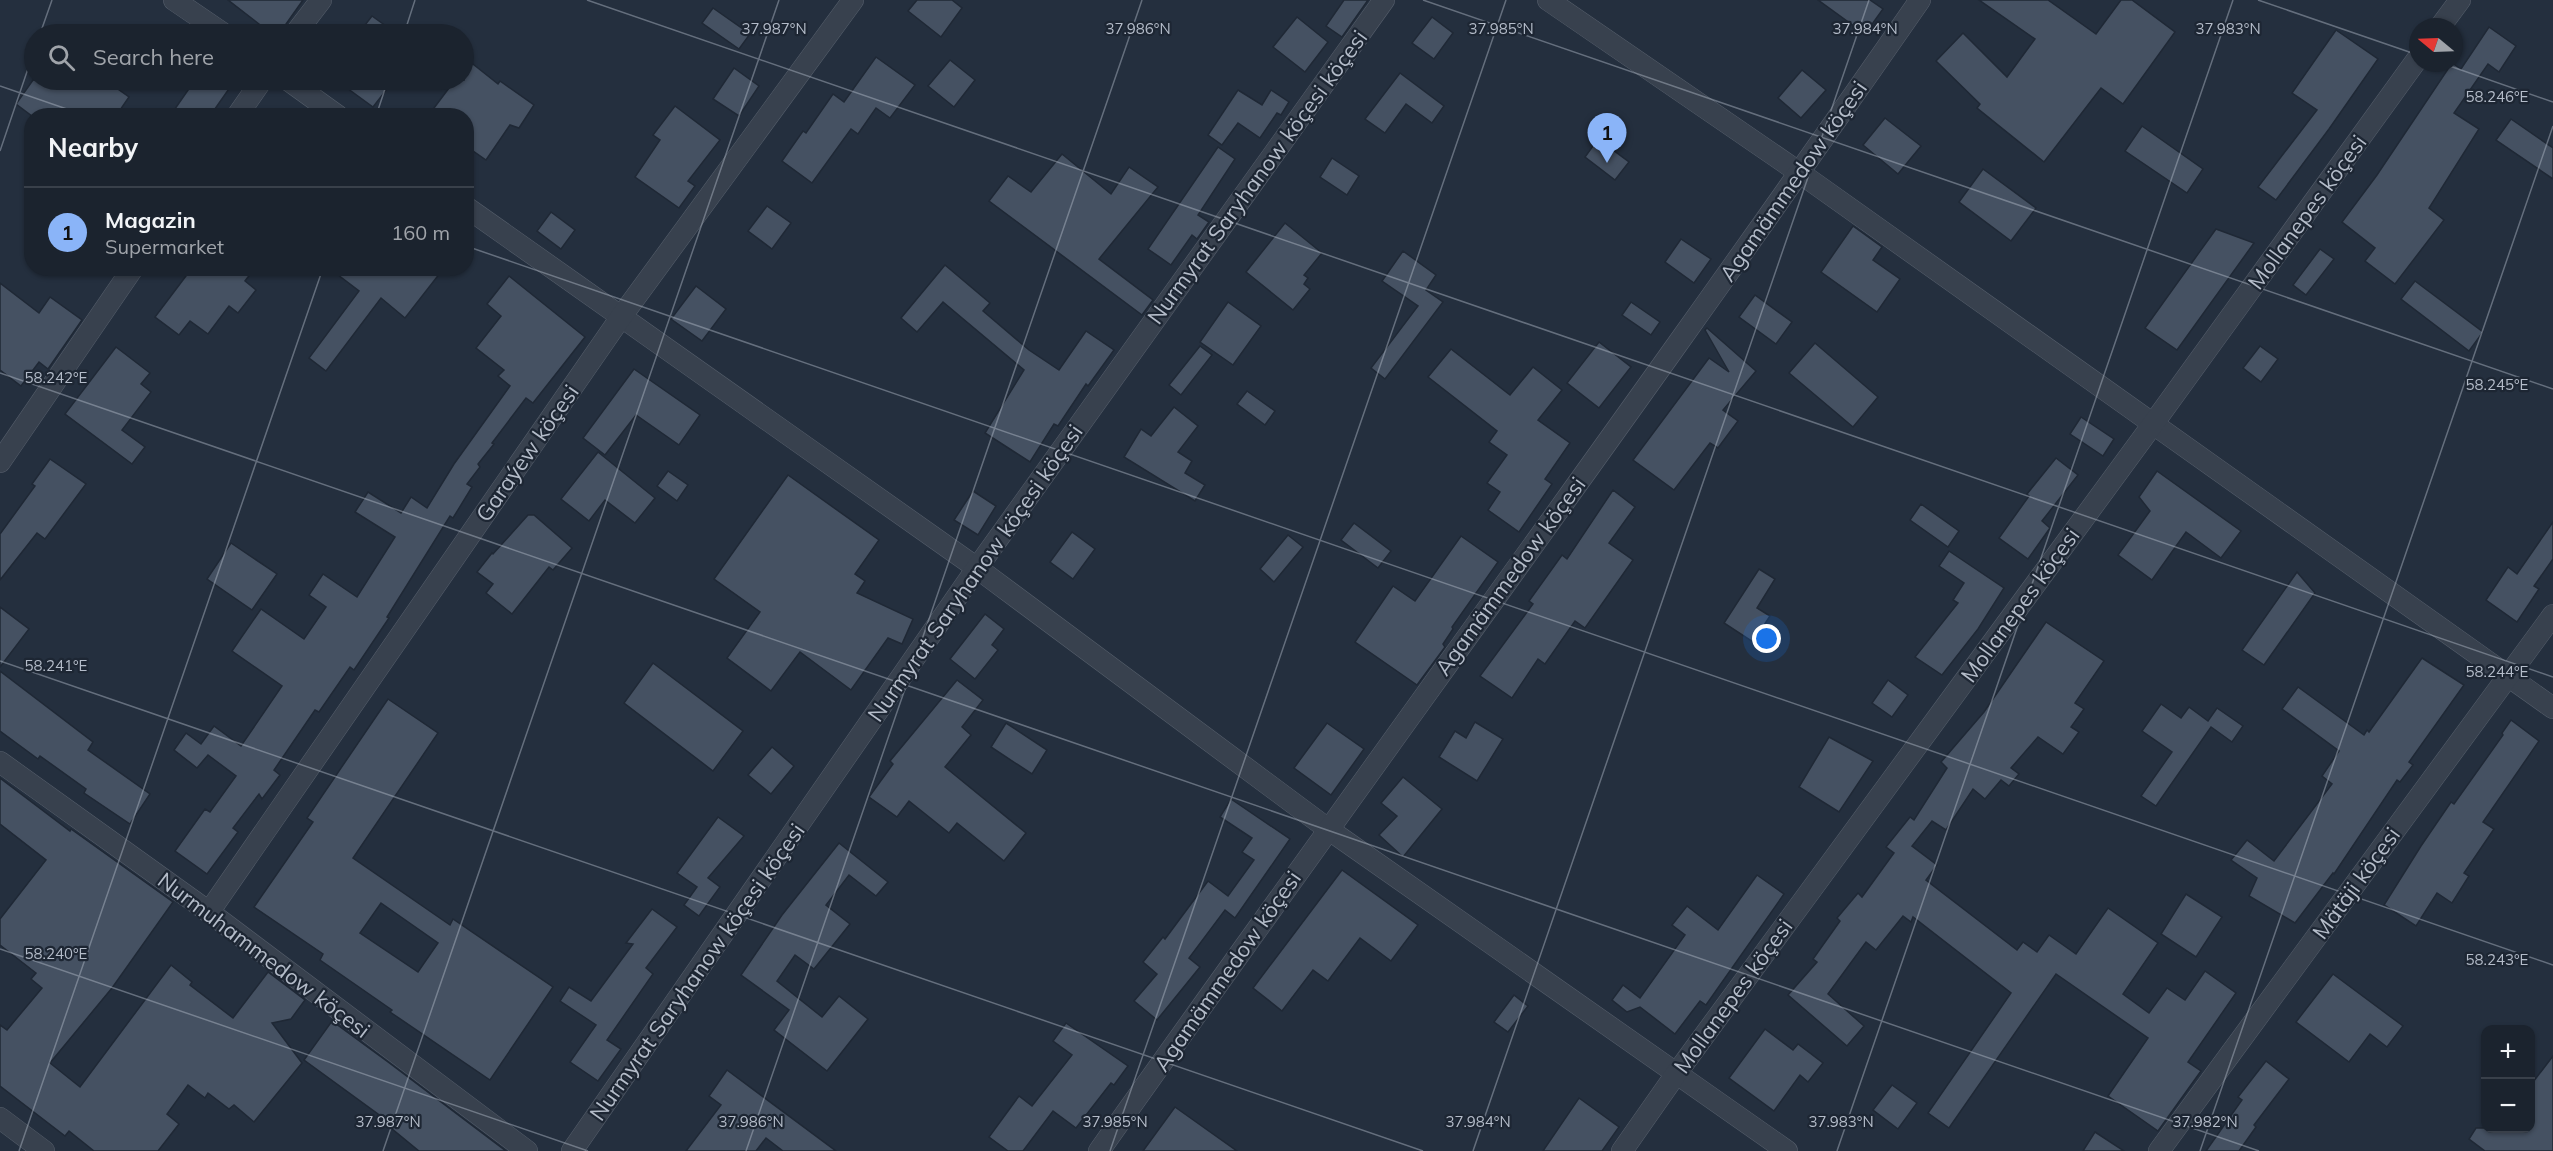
<!DOCTYPE html>
<html lang="en">
<head>
<meta charset="utf-8">
<style>
	body { margin:0; font-family:Mulish,sans-serif; background:#282f3a; color:#f1f3f6 }
	.controls { position:absolute; right:18px; bottom:18px; display:grid; overflow:hidden; border-radius:12px; box-shadow:0 2px 4px #0004 }
	.controls button { width:54px; height:54px; display:grid; place-items:center; padding:0; border:0; border-bottom:2px solid #39404a; background:#1b232e; color:#f1f3f6; font:30px sans-serif }
	.compass { position:absolute; left:2409px; top:18px; width:54px; height:54px; border-radius:50%; background:#1b232e; box-shadow:0 2px 4px #0004; rotate:289deg }
	.you { position:absolute; left:1767px; top:639px; width:21px; height:21px; margin:-15px; border:4px solid #fff; border-radius:50%; background:#1a73e8; box-shadow:0 0 0 9px #1a73e833 }
	.badge { display:grid; place-items:center; width:39px; height:39px; border-radius:50%; background:#8ab4f8; color:#111; font-size:20px; font-weight:700 }
	.pin { position:absolute; translate:-50% -50px; filter:drop-shadow(0 2px 3px #0008) }
	.pin::after { content:''; position:absolute; top:32px; width:21px; height:18px; background:inherit; clip-path:polygon(0 0,100% 0,50% 100%) }
	.list { margin:0; padding:0; list-style:none }
	h2 { display:flex; justify-content:space-between; align-items:center; height:78px; margin:0; padding:0 24px; font-size:26px }
	h2 small { font-size:20px; font-weight:400; color:#a0a4aa }
	.list li { display:grid; grid-template-columns:39px 1fr auto; gap:18px; align-items:center; box-sizing:border-box; height:90px; padding:0 24px; border-top:2px solid #39404a }
	.list b { display:block; font-size:22px; white-space:nowrap }
	.list p { margin:0; font-size:20px; white-space:nowrap; color:#a0a4aa }
	.list em { font-size:20px; font-style:normal; color:#a0a4aa }
	.icon { flex:none; width:33px; height:33px; fill:none; stroke:currentColor; stroke-width:2; stroke-linecap:round; stroke-linejoin:round }
	.map { position:relative; flex:none; width:2553px; height:1151px; overflow:hidden }
	.search { position:absolute; background:#1b232e; box-shadow:0 2px 4px #0004; left:24px; top:24px; width:450px; height:66px; display:flex; align-items:center; gap:15px; box-sizing:border-box; padding:0 21px; border-radius:33px; color:#a0a4aa; font-size:22px }
	.panel { position:absolute; background:#1b232e; box-shadow:0 2px 4px #0004; left:24px; top:108px; width:450px; height:168px; border-radius:24px }
	.map>svg:first-child { display:block }
	.building { fill:#455162; stroke:#1f2835; stroke-width:1.5; fill-rule:evenodd }
	.lines { fill:none; stroke-linecap:round; stroke-linejoin:round }
	.minor-casing { stroke:#565f6c; stroke-width:22 }
	.minor { stroke:#38414e; stroke-width:21 }
	.ticks { fill:none; stroke:#b4bcc9; stroke-width:1.5; stroke-opacity:0.45 }
	.labels { text-anchor:middle; dominant-baseline:central; stroke-width:4.5; stroke-linejoin:round; paint-order:stroke }
	.street-label { font-size:22px; fill:#b4bcc9; stroke:#1d2633 }
	.ticks-label { font-size:15px; text-anchor:middle; fill:#b4bcc9; stroke:#1d2633; stroke-width:4.5; stroke-linejoin:round; paint-order:stroke }
</style>
</head>
<body>
<div class="map">
<svg width="2553" height="1151" viewBox="0 0 2553 1151">
	<rect width="100%" height="100%" fill="#242f3e"/>
	<!-- building -->
	<g class="building">
		<path d="M228,0H303L279,34H272Z"/>
		<path d="M917,0H952L962,8L941,37L908,11Z"/>
		<path d="M1344,0H1368L1342,37L1326,26Z"/>
		<path d="M1818,0H1870L1883,9L1865,34Z"/>
		<path d="M1979,0H2048L2096,34L2121,0H2132L2175,32L2123,104L2101,88L2044,162L1977,108L1980,104L1936,61L1963,33L2007,77L2035,39Z"/>
		<path d="M713,8L750,34L739,49L702,23Z"/>
		<path d="M372,16L397,34H358Z"/>
		<path d="M1297,17L1328,42L1305,72L1273,47Z"/>
		<path d="M1432,17L1453,33L1434,59L1412,43Z"/>
		<path d="M2489,27L2516,46L2499,72L2488,64L2454,113L2479,129L2429,208L2444,220L2395,284L2365,261L2375,248L2342,222L2377,175L2452,63L2461,69Z"/>
		<path d="M2336,30L2378,59L2329,129L2276,200L2258,187L2317,110L2292,93Z"/>
		<path d="M464,57L498,84L500,81L534,105L519,128L510,125L486,160L466,146V116H428L455,80H464Z"/>
		<path d="M876,57L915,85L890,118L876,108L858,134L851,129L812,183L782,161L803,131L806,133L833,94L844,102Z"/>
		<path d="M950,60L975,80L954,107L928,86Z"/>
		<path d="M734,68L759,86L739,116L713,99Z"/>
		<path d="M1802,70L1826,90L1801,118L1778,98Z"/>
		<path d="M1400,73L1444,106L1432,123L1406,104L1385,133L1365,119Z"/>
		<path d="M33,80H105L129,97L116,116H32L16,104Z"/>
		<path d="M195,80H221L231,86L210,116H170Z"/>
		<path d="M336,80H394L373,107Z"/>
		<path d="M1238,90L1262,105L1271,90L1289,102L1281,115L1277,113L1260,138L1238,123L1222,145L1208,135Z"/>
		<path d="M675,106L720,140L688,181L695,186L679,208L635,177L660,140L653,135Z"/>
		<path d="M1885,118L1921,146L1898,174L1863,145Z"/>
		<path d="M2511,119L2553,148V179L2496,140Z"/>
		<path d="M2142,126L2203,169L2187,193L2125,151Z"/>
		<path d="M1598,139L1629,162L1615,180L1585,157Z"/>
		<path d="M1218,147L1235,159L1198,215L1209,222L1197,239L1192,235L1171,265L1148,249Z"/>
		<path d="M1062,154L1111,194L1129,167L1158,187L1099,259L1153,300L1142,315L989,201L1008,176L1031,192Z"/>
		<path d="M1332,158L1359,176L1347,195L1320,177Z"/>
		<path d="M1983,169L2036,208L2011,241L1959,202Z"/>
		<path d="M767,206L791,223L772,249L748,231Z"/>
		<path d="M551,212L575,230L561,249L537,231Z"/>
		<path d="M1285,223L1322,253L1304,275L1308,278L1304,284L1310,289L1293,310L1246,272Z"/>
		<path d="M1853,226L1882,247L1873,260L1900,279L1877,312L1821,272Z"/>
		<path d="M2216,229L2254,243L2177,350L2145,328Z"/>
		<path d="M1681,239L1711,259L1694,283L1665,262Z"/>
		<path d="M2320,249L2334,259L2306,295L2293,285Z"/>
		<path d="M1403,251L1436,275L1426,290L1443,302L1385,379L1371,368L1418,306L1382,281Z"/>
		<path d="M945,265L990,303L983,311L1029,350L1059,370L1086,331L1114,350L1088,386L1086,384L1058,426L1054,424L1030,462L985,433L1024,370L943,302L917,332L901,318Z"/>
		<path d="M192,268H255L245,281L256,290L238,313L229,306L208,334L190,321L179,335L155,317Z"/>
		<path d="M329,268H444L405,318L381,298L326,371L309,358L359,291Z"/>
		<path d="M509,276L585,337L533,403L526,398L492,443L494,444L478,464L480,467L467,484L472,487L453,518L450,516L387,617L389,618L354,670L350,667L319,712L315,710L274,770L280,775L262,799L259,794L233,828L238,832L207,874L175,851L205,809L210,812L236,776L208,755L197,768L174,750L186,733L201,744L214,726L241,746L282,686L232,651L261,609L304,639L326,607L309,595L323,574L357,597L395,537L355,512L368,492L401,513L411,497L427,508L454,464L510,386L498,376L504,370L476,348L501,316L487,304Z"/>
		<path d="M2415,281L2483,332L2469,351L2401,299Z"/>
		<path d="M0,283L39,313L50,297L82,320L48,369L39,362L21,386L0,370Z"/>
		<path d="M696,286L726,309L702,341L671,319Z"/>
		<path d="M1755,295L1792,322L1776,344L1739,317Z"/>
		<path d="M1228,302L1261,326L1233,365L1200,342Z"/>
		<path d="M1631,302L1660,322L1651,335L1622,315Z"/>
		<path d="M1707,328L1756,371L1723,410L1738,421L1718,448L1710,443L1674,490L1633,460L1709,358L1729,372L1705,330Z"/>
		<path d="M1599,342L1631,367L1599,408L1567,383Z"/>
		<path d="M1815,343L1878,397L1853,427L1789,373Z"/>
		<path d="M1200,346L1212,355L1181,395L1169,385Z"/>
		<path d="M2260,346L2278,359L2261,382L2243,368Z"/>
		<path d="M116,347L150,373L141,384L151,392L122,430L145,447L132,464L65,414Z"/>
		<path d="M1451,349L1510,395L1533,367L1562,390L1538,420L1570,443L1545,479L1552,484L1519,532L1488,510L1500,492L1487,483L1507,455L1489,442L1497,431L1428,377Z"/>
		<path d="M634,369L700,415L679,445L636,415L605,455L583,438Z"/>
		<path d="M1247,391L1275,411L1265,425L1237,404Z"/>
		<path d="M1174,407L1198,426L1178,452L1192,461L1185,473L1205,485L1195,501L1124,457L1141,429L1151,436Z"/>
		<path d="M2081,417L2114,439L2103,456L2070,434Z"/>
		<path d="M598,452L655,498L635,523L605,500L589,521L561,499Z"/>
		<path d="M2056,458L2078,475L2042,521L2050,528L2028,559L1999,538L2029,496L2027,494Z"/>
		<path d="M50,459L86,484L45,539L37,533L0,580V534L35,486L32,484Z"/>
		<path d="M668,471L688,485L677,501L657,486Z"/>
		<path d="M2157,471L2241,531L2221,558L2186,532L2152,580L2118,555L2150,511L2139,497Z"/>
		<path d="M788,475L879,540L855,574L865,581L857,593L913,619L902,644L888,638L851,690L800,652L771,691L727,658L760,612L714,579Z"/>
		<path d="M1613,490L1635,507L1609,543L1633,560L1585,628L1575,621L1545,664L1538,659L1512,698L1480,676L1533,604L1529,601L1562,555L1567,559Z"/>
		<path d="M973,491L996,506L978,535L954,520Z"/>
		<path d="M1921,504L1959,531L1948,547L1910,520Z"/>
		<path d="M528,515H534L572,548L553,570L549,567L512,614L486,593L493,584L477,572L492,553L493,554Z"/>
		<path d="M2553,522V559L2534,586L2539,589L2517,622L2486,600L2508,567L2517,574Z"/>
		<path d="M1354,523L1391,551L1378,568L1341,540Z"/>
		<path d="M1072,532L1095,549L1073,579L1050,562Z"/>
		<path d="M1288,535L1303,547L1274,582L1260,569Z"/>
		<path d="M1461,536L1498,562L1452,627L1453,629L1443,644L1445,647L1417,685L1355,642L1393,586L1415,601Z"/>
		<path d="M231,543L277,574L252,610L207,579Z"/>
		<path d="M1949,551L2004,588L1978,629L1942,675L1915,657L1958,603L1953,600L1964,583L1939,566Z"/>
		<path d="M1759,569L1775,579L1757,608L1770,616L1753,642L1724,623Z"/>
		<path d="M2297,572L2315,593L2264,665L2242,650Z"/>
		<path d="M0,607L29,629L0,667Z"/>
		<path d="M985,614L1004,629L992,645L998,650L975,679L950,659Z"/>
		<path d="M2046,622L2104,661L2075,703L2084,709L2071,727L2079,732L2063,754L2038,737L2011,768L2019,774L2009,786L2001,780L1985,799L1973,789L1946,830L1932,821L1912,846L1937,865L1926,880L2017,950L2023,942L2037,952L2049,935L2076,954L2108,908L2158,943L2123,994L2149,1013L2167,988L2185,1000L2205,971L2236,993L2188,1062L2201,1071L2158,1131L2108,1096L2148,1038L2056,974L1949,1128L1928,1113L2011,993L1913,917L1911,922L1903,916L1876,950L1866,942L1828,994L1864,1026L1847,1046L1788,995L1817,962L1813,959L1840,921L1837,918L1858,893L1862,897L1894,853L1886,847L1910,817L1914,820L1947,768L1941,762L1984,712Z"/>
		<path d="M2422,658L2464,685L2409,762L2413,765L2400,782L2397,780L2334,874L2333,873L2295,923L2249,896L2257,878L2231,860L2247,840L2274,861L2332,784L2322,776L2339,751L2282,709L2298,687L2364,735L2367,730L2369,732Z"/>
		<path d="M653,663L743,731L713,771L624,703Z"/>
		<path d="M0,671L93,742L88,750L150,794L130,824L84,793L86,789L40,756L38,759L0,731Z"/>
		<path d="M957,680L983,700L962,727L971,735L945,767L1026,833L1004,861L957,823L949,833L909,801L897,817L869,797L893,764L890,761Z"/>
		<path d="M1888,680L1908,695L1892,717L1872,703Z"/>
		<path d="M388,699L438,733L353,858L450,925L453,919L553,987L490,1080L390,1012L392,1010L320,960L323,954L254,907L313,822L307,818ZM381,903L438,943L418,972L360,933Z"/>
		<path d="M2161,704L2181,718L2189,707L2208,721L2217,708L2243,726L2232,742L2211,727L2156,806L2141,796L2172,752L2142,731Z"/>
		<path d="M2511,720L2539,741L2483,822L2494,829L2464,873L2469,876L2452,903L2437,893L2416,926L2384,905L2421,846L2451,802L2454,804L2503,735L2502,733Z"/>
		<path d="M1475,722L1503,739L1477,781L1439,757L1455,731L1466,738Z"/>
		<path d="M1006,723L1047,750L1032,774L991,747Z"/>
		<path d="M1327,723L1364,749L1331,795L1294,768Z"/>
		<path d="M1829,737L1873,761L1839,812L1799,787Z"/>
		<path d="M772,747L794,766L771,794L748,775Z"/>
		<path d="M1403,777L1442,809L1403,857L1379,835L1397,816L1381,803Z"/>
		<path d="M0,778L70,831L71,829L173,902L112,988L50,1063L80,1087L171,965L192,982L190,985L233,1018L268,972L305,1000L291,1019L272,1023L302,1063L254,1122L234,1105L229,1109L208,1093L205,1098L188,1085L167,1114L179,1124L158,1151H94L69,1131L65,1136L0,1086V1025L7,1030L42,988L31,979L36,973L0,945V919L46,860L0,824Z"/>
		<path d="M1231,799L1290,839L1235,918L1225,910L1189,958L1200,967L1157,1020L1134,1001L1157,974L1143,962L1163,937L1165,939L1208,881L1228,896L1254,860L1242,852L1252,838L1220,817Z"/>
		<path d="M718,817L744,836L708,878L720,887L699,916L684,905L697,887L677,873Z"/>
		<path d="M839,843L888,882L876,896L849,875L826,905L850,924L814,969L795,955L777,981L822,1017L839,996L868,1019L827,1071L774,1030L789,1010L741,975L782,915Z"/>
		<path d="M1342,870L1418,925L1391,961L1360,938L1328,981L1313,970L1282,1011L1253,988Z"/>
		<path d="M1757,875L1784,894L1706,1005L1700,1001L1675,1034L1640,1007L1627,1012L1612,1000L1623,985L1640,998L1685,935L1672,925L1687,906L1718,930Z"/>
		<path d="M2186,894L2222,917L2196,957L2161,934Z"/>
		<path d="M652,909L677,927L646,968L653,974L607,1040L621,1049L598,1081L570,1062L596,1025L560,1001L569,987L591,1001L633,944L626,943Z"/>
		<path d="M2333,974L2403,1026L2387,1047L2370,1034L2349,1062L2296,1022Z"/>
		<path d="M1514,995L1528,1006L1508,1032L1494,1022Z"/>
		<path d="M332,1021L388,1062L506,1151H419L391,1128L393,1125L304,1060Z"/>
		<path d="M1066,1023L1128,1066L1114,1085L1111,1083L1076,1128L1053,1111L1023,1151H1008L989,1137L1019,1096L1032,1106L1072,1055L1053,1041Z"/>
		<path d="M1765,1029L1793,1050L1798,1044L1823,1063L1808,1082L1800,1075L1774,1111L1729,1078Z"/>
		<path d="M2553,1056V1151H2485L2469,1139L2476,1128H2530V1086Z"/>
		<path d="M2266,1061L2289,1079L2254,1125L2256,1127L2239,1151H2206L2242,1100L2238,1097Z"/>
		<path d="M727,1070L836,1151H783L766,1138L756,1151H686L721,1105L709,1096Z"/>
		<path d="M1892,1085L1917,1103L1898,1129L1873,1110Z"/>
		<path d="M1579,1098L1619,1127L1602,1151H1543Z"/>
		<path d="M1175,1107L1237,1151H1143Z"/>
		<path d="M2095,1132L2124,1151H2083Z"/>
	</g>
	<g class="lines">
		<defs>
			<g id="minor">
				<path d="M174,0L224,34"/>
				<path d="M1548,0L1800,173L2553,708"/>
				<path d="M2440,27L2460,0"/>
				<path d="M295,34L321,0"/>
				<path d="M288,80L338,116"/>
				<path d="M237,116L262,80"/>
				<path d="M466,207L977,568L1328,829L1787,1151"/>
				<path d="M0,462L133,268"/>
				<path d="M0,762L209,912L527,1151"/>
				<path d="M209,912L621,317L853,0"/>
				<path d="M0,1118L44,1151"/>
				<path d="M572,1151L977,568L1384,0"/>
				<path d="M1099,1151C1372,766 1651,387 1920,0"/>
				<path d="M1622,1151L1676,1074L2153,424L2418,58"/>
				<path d="M2159,1151L2553,615"/>
			</g>
		</defs>
		<!-- minor casing -->
		<use href="#minor" class="minor-casing"/>
		<!-- minor -->
		<use href="#minor" class="minor"/>
	</g>
	<!-- ticks -->
	<path class="ticks" d="M587,0L2553,677M1423,0L2553,389M2258,0L2418,55M40,34L52,0M404,34L415,0M2441,63L2553,102M0,86L87,116M376,116L388,80M0,151L34,51M466,246L2553,965M0,373L2259,1151M0,661L1423,1151M0,949L588,1151M19,1151L323,268M383,1151L779,0M746,1151L1142,0M1110,1151L1506,0M1473,1151L1869,0M1837,1151L2233,0M2200,1151L2553,126"/>
	<g class="labels">
		<!-- street labels -->
		<g class="street-label">
			<text transform="translate(1257 177) rotate(-54)">Nurmyrat Saryhanow köçesi köçesi</text>
			<text transform="translate(1793 181) rotate(-55)">Agamämmedow köçesi</text>
			<text transform="translate(2307 212) rotate(-54)">Mollanepes köçesi</text>
			<text transform="translate(527 453) rotate(-55)">Garaýew köçesi</text>
			<text transform="translate(975 573) rotate(-55)">Nurmyrat Saryhanow köçesi köçesi</text>
			<text transform="translate(1510 576) rotate(-54)">Agamämmedow köçesi</text>
			<text transform="translate(2020 605) rotate(-54)">Mollanepes köçesi</text>
			<text transform="translate(2356 883) rotate(-54)">Mätäji köçesi</text>
			<text transform="translate(264 955) rotate(37)">Nurmuhammedow köçesi</text>
			<text transform="translate(1227 971) rotate(-55)">Agamämmedow köçesi</text>
			<text transform="translate(697 972) rotate(-55)">Nurmyrat Saryhanow köçesi köçesi</text>
			<text transform="translate(1733 996) rotate(-54)">Mollanepes köçesi</text>
		</g>
	</g>
	<g class="ticks-label">
		<text x="774" y="34">37.987°N</text>
		<text x="1138" y="34">37.986°N</text>
		<text x="1501" y="34">37.985°N</text>
		<text x="1865" y="34">37.984°N</text>
		<text x="2228" y="34">37.983°N</text>
		<text x="2497" y="102">58.246°E</text>
		<text x="56" y="383">58.242°E</text>
		<text x="2497" y="390">58.245°E</text>
		<text x="56" y="671">58.241°E</text>
		<text x="2497" y="677">58.244°E</text>
		<text x="56" y="959">58.240°E</text>
		<text x="2497" y="965">58.243°E</text>
		<text x="388" y="1127">37.987°N</text>
		<text x="751" y="1127">37.986°N</text>
		<text x="1115" y="1127">37.985°N</text>
		<text x="1478" y="1127">37.984°N</text>
		<text x="1841" y="1127">37.983°N</text>
		<text x="2205" y="1127">37.982°N</text>
	</g>
</svg>
<div class="controls">
<button>+</button>
<button>−</button>
</div>
<svg class="compass" viewBox="-18 -18 36 36"><path d="M0-13l5 13h-10z" fill="#e53935"/><path d="M0 13l5-13h-10z" fill="#a0a4aa"/></svg>
<div class="you"></div>
<div class="pin badge" style="left:1607px;top:163px">1</div>
<div class="search"><svg class="icon" aria-label="search" viewBox="0 0 24 24"><circle cx="10" cy="10" r="6"/><path d="M15 15l6 6"/></svg>Search here</div>
<section class="panel">
<h2>Nearby<small></small></h2>
<ul class="list">
<li><span class="badge">1</span><div><b>Magazin</b><p>Supermarket</p></div><em>160 m</em></li>
</ul>
</section>
</div>
</body>
</html>
